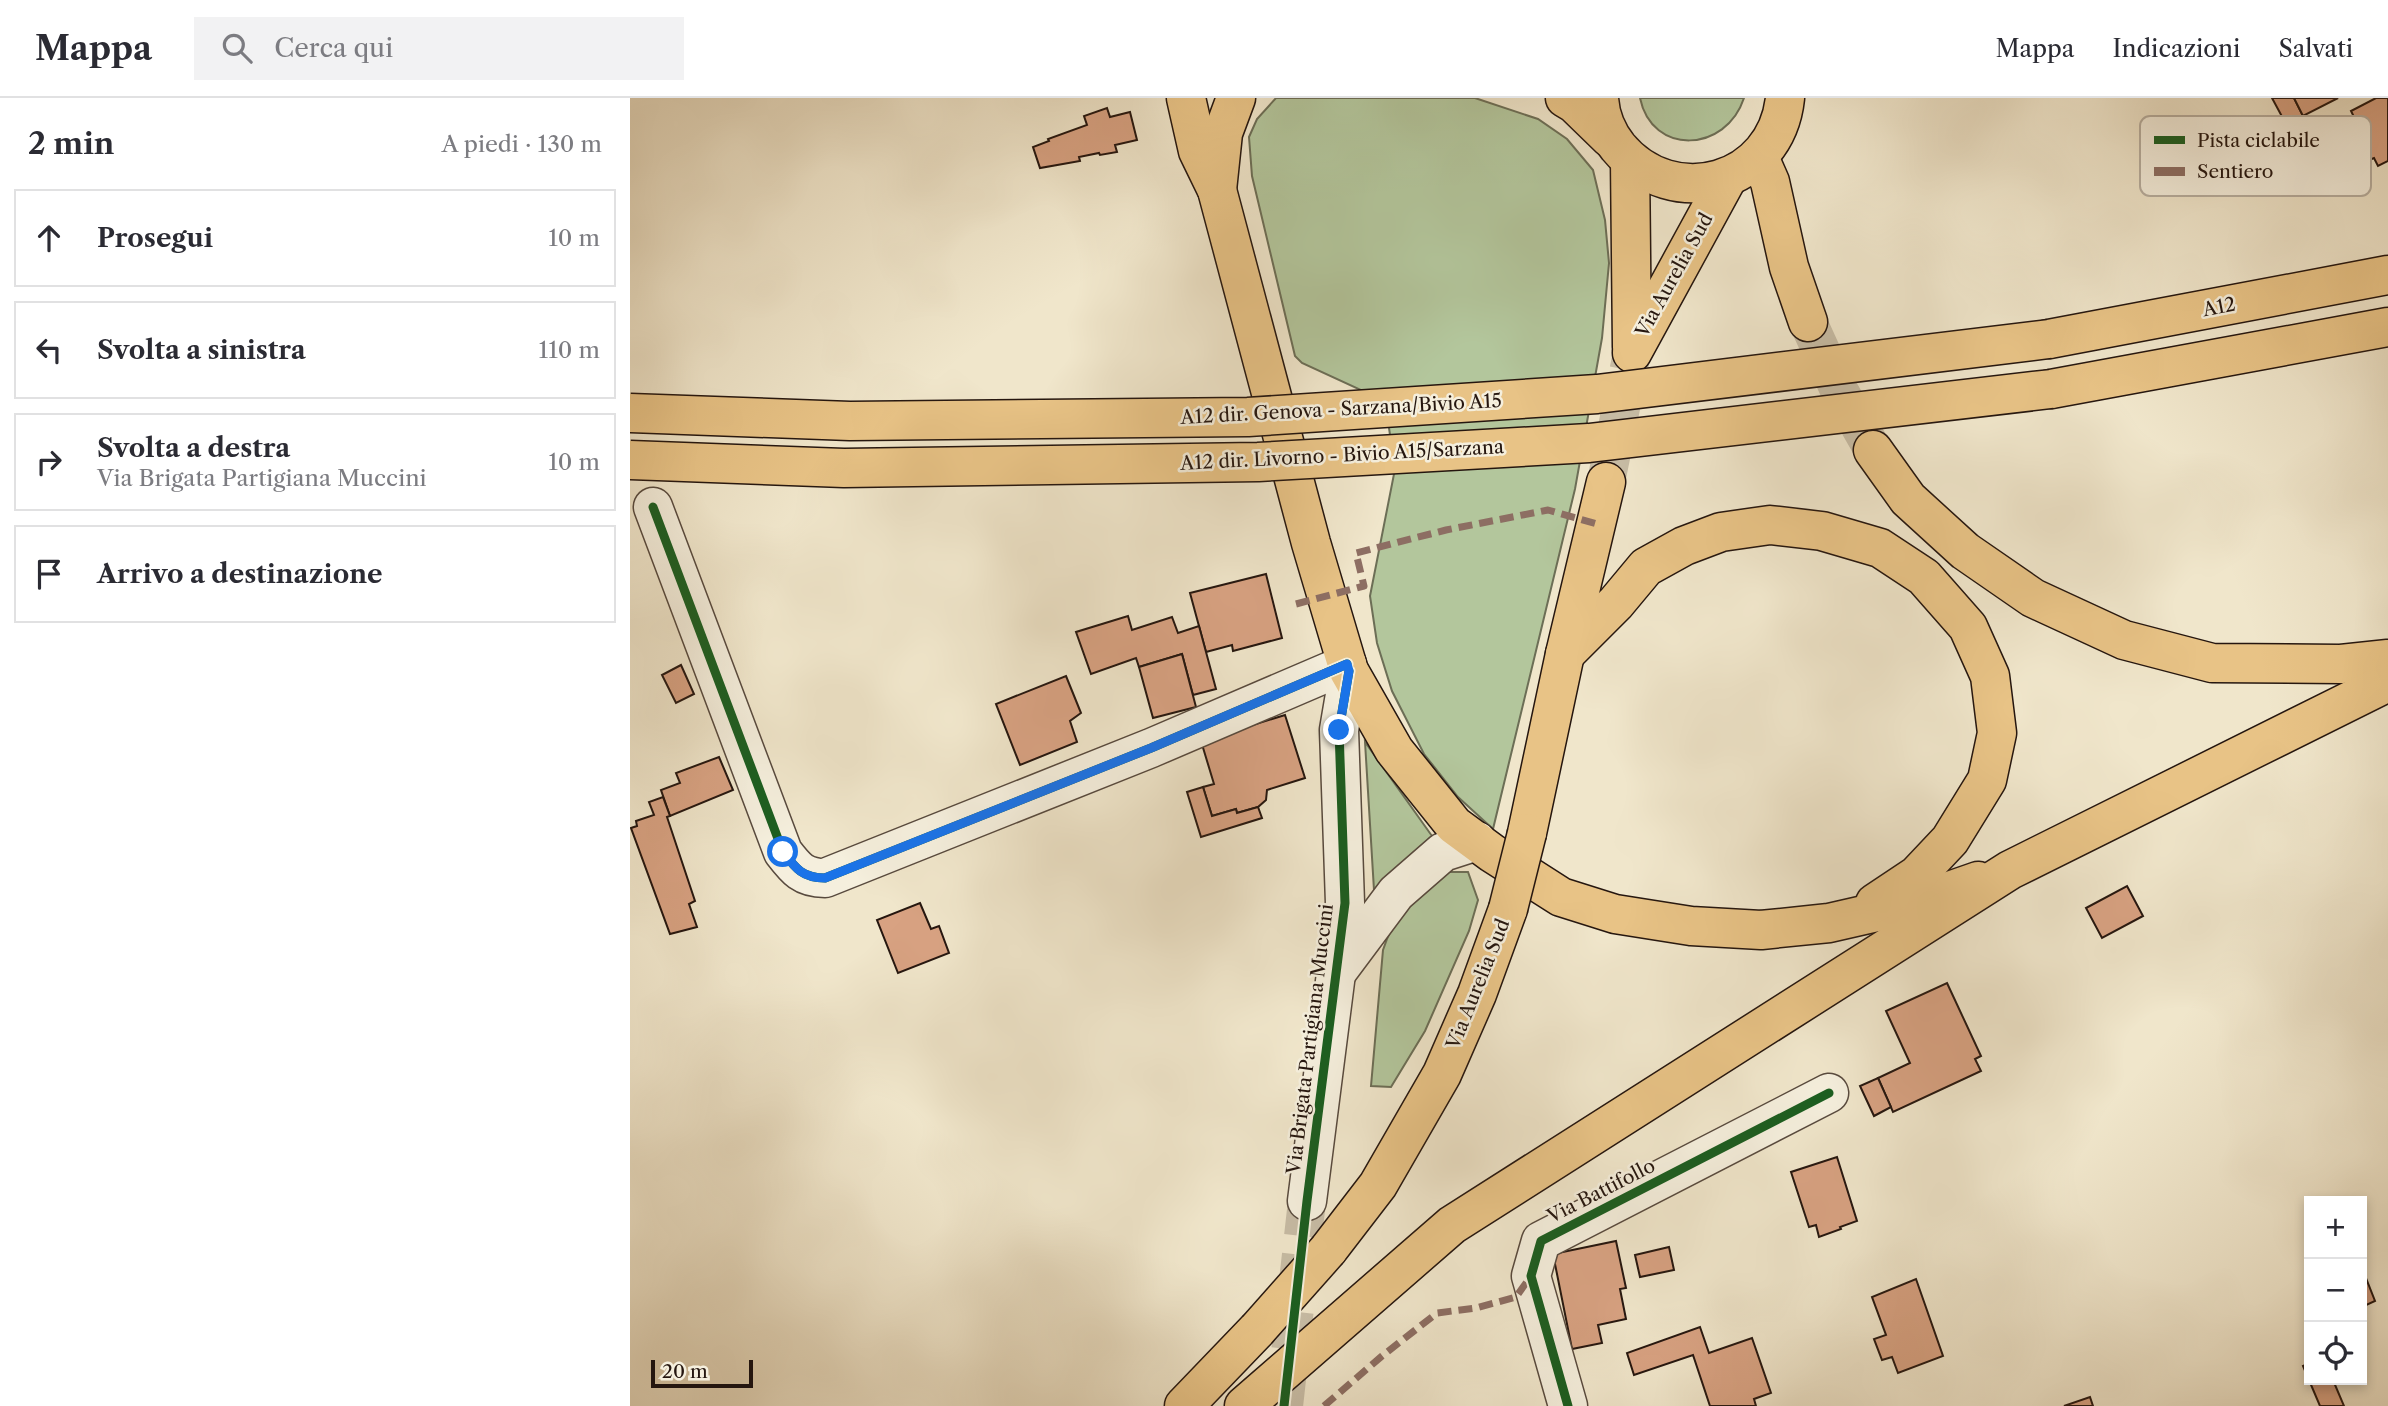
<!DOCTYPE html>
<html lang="it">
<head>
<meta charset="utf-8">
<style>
	body { margin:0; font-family:"Libre Caslon Text",serif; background:#f2f2f3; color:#2b2b33 }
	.controls { position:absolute; right:21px; bottom:21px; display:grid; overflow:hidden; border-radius:0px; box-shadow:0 4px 10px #0003 }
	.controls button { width:63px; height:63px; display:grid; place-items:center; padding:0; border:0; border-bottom:2px solid #e1e1e2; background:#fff; color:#2b2b33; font:35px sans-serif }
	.scale { position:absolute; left:21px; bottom:18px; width:102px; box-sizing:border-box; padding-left:7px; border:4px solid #25160f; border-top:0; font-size:19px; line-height:24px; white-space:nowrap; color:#25160f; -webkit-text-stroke:5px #f5efdd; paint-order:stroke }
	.stop { position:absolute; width:21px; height:21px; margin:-16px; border:5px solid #1a73e8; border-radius:50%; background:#fff }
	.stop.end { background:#1a73e8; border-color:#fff; box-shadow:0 2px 7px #0008 }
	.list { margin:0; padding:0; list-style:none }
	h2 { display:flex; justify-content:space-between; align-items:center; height:91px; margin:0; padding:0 28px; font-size:30px }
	h2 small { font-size:23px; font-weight:400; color:#7c7c81 }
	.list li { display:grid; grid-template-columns:46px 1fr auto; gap:21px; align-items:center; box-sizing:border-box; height:98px; margin:0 14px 14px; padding:0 14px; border:2px solid #e1e1e2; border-radius:0px }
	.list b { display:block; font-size:26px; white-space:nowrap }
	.list p { margin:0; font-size:23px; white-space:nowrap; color:#7c7c81 }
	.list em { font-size:23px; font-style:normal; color:#7c7c81 }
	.icon { flex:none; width:38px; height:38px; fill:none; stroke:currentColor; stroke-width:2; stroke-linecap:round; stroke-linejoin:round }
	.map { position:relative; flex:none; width:1758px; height:1308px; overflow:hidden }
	header { display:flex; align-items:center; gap:42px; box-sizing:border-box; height:98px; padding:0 35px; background:#fff; border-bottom:2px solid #e1e1e2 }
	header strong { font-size:33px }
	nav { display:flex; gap:38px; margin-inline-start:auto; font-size:24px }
	.search { width:490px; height:63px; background:#f2f2f3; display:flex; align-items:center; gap:18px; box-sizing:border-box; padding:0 24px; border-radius:0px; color:#7c7c81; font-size:26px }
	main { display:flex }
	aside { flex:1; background:#fff }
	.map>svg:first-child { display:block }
	.green { fill:#b3c69c; stroke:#6c6e56; stroke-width:2 }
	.building { fill:#d8a282; stroke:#25160f; stroke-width:2 }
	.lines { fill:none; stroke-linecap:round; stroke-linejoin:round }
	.minor-tunnel { stroke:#c7bca5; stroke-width:38; stroke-dasharray:38 19; stroke-linecap:butt }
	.major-tunnel { stroke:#c7bca5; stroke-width:38; stroke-dasharray:38 19; stroke-linecap:butt }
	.highway-tunnel { stroke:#c7bca5; stroke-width:38; stroke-dasharray:38 19; stroke-linecap:butt }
	.minor-casing { stroke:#584a3e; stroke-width:41 }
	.major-casing { stroke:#25160f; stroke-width:41 }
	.highway-casing { stroke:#25160f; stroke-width:41 }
	.minor { stroke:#f5efdd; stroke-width:38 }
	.major { stroke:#e8c386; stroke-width:38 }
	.highway { stroke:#e8c386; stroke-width:38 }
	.major-bridge-casing { stroke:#25160f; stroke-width:41; stroke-linecap:butt }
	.highway-bridge-casing { stroke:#25160f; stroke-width:41; stroke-linecap:butt }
	.major-bridge { stroke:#e8c386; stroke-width:38 }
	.highway-bridge { stroke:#e8c386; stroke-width:38 }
	.quiet { stroke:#8d6e63; stroke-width:7; stroke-dasharray:14 7; stroke-linecap:butt }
	.cycleway-casing { stroke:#f5efdd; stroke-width:13 }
	.cycleway { stroke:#1b5e20; stroke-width:9 }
	.route { stroke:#1a73e8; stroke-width:9 }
	.labels { text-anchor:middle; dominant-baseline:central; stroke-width:5; stroke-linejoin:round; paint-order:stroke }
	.street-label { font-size:19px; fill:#25160f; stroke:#f5efdd }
	.key { fill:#f5efdd; stroke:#b7ae9f; stroke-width:2 }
	.key-label { font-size:19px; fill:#25160f }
</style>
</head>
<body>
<header>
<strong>Mappa</strong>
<div class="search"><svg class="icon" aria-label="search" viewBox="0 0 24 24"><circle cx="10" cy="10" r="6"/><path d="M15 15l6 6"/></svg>Cerca qui</div>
<nav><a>Mappa</a><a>Indicazioni</a><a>Salvati</a></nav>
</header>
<main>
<aside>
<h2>2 min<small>A piedi · 130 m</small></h2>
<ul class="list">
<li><svg class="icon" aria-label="ahead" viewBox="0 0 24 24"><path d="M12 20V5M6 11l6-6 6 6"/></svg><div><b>Prosegui</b></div><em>10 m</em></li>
<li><svg class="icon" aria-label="left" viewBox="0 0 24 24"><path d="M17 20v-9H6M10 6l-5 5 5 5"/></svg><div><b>Svolta a sinistra</b></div><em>110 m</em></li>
<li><svg class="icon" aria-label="right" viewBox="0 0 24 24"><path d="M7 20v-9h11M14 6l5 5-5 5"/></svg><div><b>Svolta a destra</b><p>Via Brigata Partigiana Muccini</p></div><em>10 m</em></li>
<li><svg class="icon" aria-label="arrive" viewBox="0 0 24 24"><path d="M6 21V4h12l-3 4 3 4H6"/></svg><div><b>Arrivo a destinazione</b></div></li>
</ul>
</aside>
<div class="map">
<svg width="1758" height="1308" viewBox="0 0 1758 1308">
	<rect width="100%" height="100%" fill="#f0e6cb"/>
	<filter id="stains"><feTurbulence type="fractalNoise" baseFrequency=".00286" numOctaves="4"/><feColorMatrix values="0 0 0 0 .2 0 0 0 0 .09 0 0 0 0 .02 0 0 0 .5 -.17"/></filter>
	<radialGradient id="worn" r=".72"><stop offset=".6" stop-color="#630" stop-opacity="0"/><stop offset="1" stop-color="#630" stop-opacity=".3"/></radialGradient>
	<!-- green -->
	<g class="green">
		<path d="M646,0H845L908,21L937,41L963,72L975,122L979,165L972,240L945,391L863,731L828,699L794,656L762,593L747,545L740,498L765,371L758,323L731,292L672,265L665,258L622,78L619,39L627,21Z"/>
		<path d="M1010,0H1114C1096,55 1022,58 1010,0Z"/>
		<path d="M735,644L802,738L744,792Z"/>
		<path d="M817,774H838L848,802L839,833L795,933L761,989L741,988L753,852C765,813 786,800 817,774Z"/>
	</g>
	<!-- building -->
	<g class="building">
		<path d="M1642,0H1664L1673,18L1656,26Z"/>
		<path d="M1664,0H1708L1673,18Z"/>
		<path d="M1746,0H1758V63L1748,68L1744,60L1737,63L1725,39L1732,35L1721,13Z"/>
		<path d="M477,10L480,19L500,14L507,42L485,47L487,54L470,57L469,55L449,59L450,63L410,70L403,49L419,43L418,41L457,27L454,18Z"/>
		<path d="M636,476L652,540L603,553L602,547L576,554L560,495Z"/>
		<path d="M498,518L502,532L542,519L548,535L569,528L586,591L563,597L552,556L509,569L506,560L461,576L446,534Z"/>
		<path d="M552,556L566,609L523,620L509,569Z"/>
		<path d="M51,567L64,596L46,605L32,577Z"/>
		<path d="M436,578L451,615L440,623L447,644L390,667L366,606Z"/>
		<path d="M655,617L675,680L637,692L636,702L628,709L607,715L606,711L582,718L573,689L584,686L571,643Z"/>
		<path d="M89,659L103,692L40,718L31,692L50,685L46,675Z"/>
		<path d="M573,689L582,718L606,711L607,715L628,709L632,720L571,739L557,694Z"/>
		<path d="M33,699L40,718L37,719L65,803L59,806L67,829L40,836L1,730L7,728L6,723L24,717L19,704Z"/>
		<path d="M1497,788L1513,818L1472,840L1456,810Z"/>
		<path d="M290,805L301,831L309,828L319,855L268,875L247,822Z"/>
		<path d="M1317,885L1351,958L1345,961L1351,973L1263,1014L1248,980L1280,965L1256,913Z"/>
		<path d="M1248,980L1261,1009L1244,1018L1230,988Z"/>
		<path d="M1207,1059L1227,1123L1210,1129L1211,1131L1189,1139L1186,1127L1179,1129L1161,1074Z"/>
		<path d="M986,1143L996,1190L990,1191L996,1221L968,1227L972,1245L942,1251L923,1156Z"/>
		<path d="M1039,1149L1044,1172L1010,1179L1005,1157Z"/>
		<path d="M1732,1170L1745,1203L1732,1209Z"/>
		<path d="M1286,1181L1313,1258L1268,1275L1262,1259L1252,1262L1244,1241L1256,1237L1242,1199Z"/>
		<path d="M1070,1229L1079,1255L1122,1240L1141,1295L1124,1301L1126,1308H1080L1063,1257L1004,1277L997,1255Z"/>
		<path d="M1679,1265V1282H1703L1714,1308H1690L1673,1268Z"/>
		<path d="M1460,1299L1463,1308H1434Z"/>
	</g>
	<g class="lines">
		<!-- minor-tunnel -->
		<path class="minor-tunnel" d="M654,1308L677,1103"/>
		<!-- major-tunnel -->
		<path class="major-tunnel" d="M976,384L1001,260"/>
		<!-- highway-tunnel -->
		<path class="highway-tunnel" d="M1178,224L1209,292L1243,352"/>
		<defs>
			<g id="minor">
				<path d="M23,409L153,754C166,771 173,780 195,780L521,650L717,566"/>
				<path d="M707,874L766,795L813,754L847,743"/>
				<path d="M677,1103L715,805L709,632L719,573"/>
				<path d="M938,1308L901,1178L911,1143L1199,995"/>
			</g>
			<g id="major">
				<path d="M556,0L568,53L587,92L681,445L719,573L764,652L824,727L862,755L931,799L985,816L1061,828L1131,832L1199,825L1282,806L1348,783"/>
				<path d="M935,0L945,6L980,40"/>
				<path d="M969,0C970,18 977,35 988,49C1043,115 1146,86 1155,0"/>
				<path d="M1000,63L1002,249"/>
				<path d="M587,92L593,35L606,0"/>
				<path d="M1002,255L1098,79"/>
				<path d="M935,556L986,505L1016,469L1054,448L1091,434L1140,427L1192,433L1250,450L1294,479L1338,529L1360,578L1367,635L1357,682L1320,742L1287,777L1245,805"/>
				<path d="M897,735L935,556L976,384"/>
				<path d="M698,1152L748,1087L812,976L847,896L878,811"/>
				<path d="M554,1308L627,1232"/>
			</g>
			<g id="highway">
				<path d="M1129,59L1140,84L1159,169L1178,224"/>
				<path d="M1419,241L1758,177"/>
				<path d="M1421,291L1758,229"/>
				<path d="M1243,352L1278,401L1335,453L1403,500L1494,542L1582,565L1711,566L1758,561"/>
				<path d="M614,1308L822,1127L1380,772L1758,584"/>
			</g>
		</defs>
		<!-- minor casing -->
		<use href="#minor" class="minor-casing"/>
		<!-- major casing -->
		<use href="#major" class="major-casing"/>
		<!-- highway casing -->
		<use href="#highway" class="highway-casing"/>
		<!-- minor -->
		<use href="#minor" class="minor"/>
		<!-- major -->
		<use href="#major" class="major"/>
		<!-- highway -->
		<use href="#highway" class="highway"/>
		<defs>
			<g id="major-bridge">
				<path d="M878,811L897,735"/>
				<path d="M627,1232L698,1152"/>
			</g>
			<g id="highway-bridge">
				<path d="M0,315L220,323L618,319L967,296L1419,241"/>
				<path d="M0,362L214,370L628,364L959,345L1421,291"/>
			</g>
		</defs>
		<!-- major-bridge casing -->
		<use href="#major-bridge" class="major-bridge-casing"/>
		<!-- highway-bridge casing -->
		<use href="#highway-bridge" class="highway-bridge-casing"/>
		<!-- major-bridge -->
		<use href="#major-bridge" class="major-bridge"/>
		<!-- highway-bridge -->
		<use href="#highway-bridge" class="highway-bridge"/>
		<!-- quiet -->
		<g class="quiet">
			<path d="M666,506L734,488L726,455L816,432L918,412L967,426"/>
			<path d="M694,1308L752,1258L807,1215L846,1210L886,1199L901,1178"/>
		</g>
		<defs>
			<g id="cycleway">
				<path d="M23,409L153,754C166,771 173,780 195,780L521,650L717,566"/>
				<path d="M654,1308L677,1103L715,805L709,632L719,573"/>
				<path d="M938,1308L901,1178L911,1143L1199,995"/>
			</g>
		</defs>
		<!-- cycleway casing -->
		<use href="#cycleway" class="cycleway-casing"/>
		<!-- cycleway -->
		<use href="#cycleway" class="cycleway"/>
	</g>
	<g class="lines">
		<!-- route -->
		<path class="route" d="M153,754C166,771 173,780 195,780L521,650L717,566L719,573L709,632"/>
	</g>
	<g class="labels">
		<!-- street labels -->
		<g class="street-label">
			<text transform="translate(1044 177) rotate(-61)">Via Aurelia Sud</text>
			<text transform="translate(1589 209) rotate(-11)">A12</text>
			<text transform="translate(711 311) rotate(-3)">A12 dir. Genova - Sarzana/Bivio A15</text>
			<text transform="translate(712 357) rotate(-3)">A12 dir. Livorno - Bivio A15/Sarzana</text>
			<text transform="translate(848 886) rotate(-68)">Via Aurelia Sud</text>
			<text transform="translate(680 941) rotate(-83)">Via Brigata Partigiana Muccini</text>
			<text transform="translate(971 1093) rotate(-27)">Via Battifollo</text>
		</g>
	</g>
	<!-- legend -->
	<rect x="1510" y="18" width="231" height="80" rx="10" class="key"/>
	<rect x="1524" y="38" width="31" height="8" fill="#1b5e20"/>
	<rect x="1524" y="69" width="31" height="9" fill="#8d6e63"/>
	<g class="key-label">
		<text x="1567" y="49">Pista ciclabile</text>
		<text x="1567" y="80">Sentiero</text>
	</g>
	<rect width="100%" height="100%" filter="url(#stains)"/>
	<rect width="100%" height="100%" fill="url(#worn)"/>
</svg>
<div class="controls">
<button>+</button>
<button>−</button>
<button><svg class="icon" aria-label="locate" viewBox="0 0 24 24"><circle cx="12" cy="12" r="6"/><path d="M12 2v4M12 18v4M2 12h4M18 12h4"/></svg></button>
</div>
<div class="scale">20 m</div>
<div class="stop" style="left:153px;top:754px"></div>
<div class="stop end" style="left:709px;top:632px"></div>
</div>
</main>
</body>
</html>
